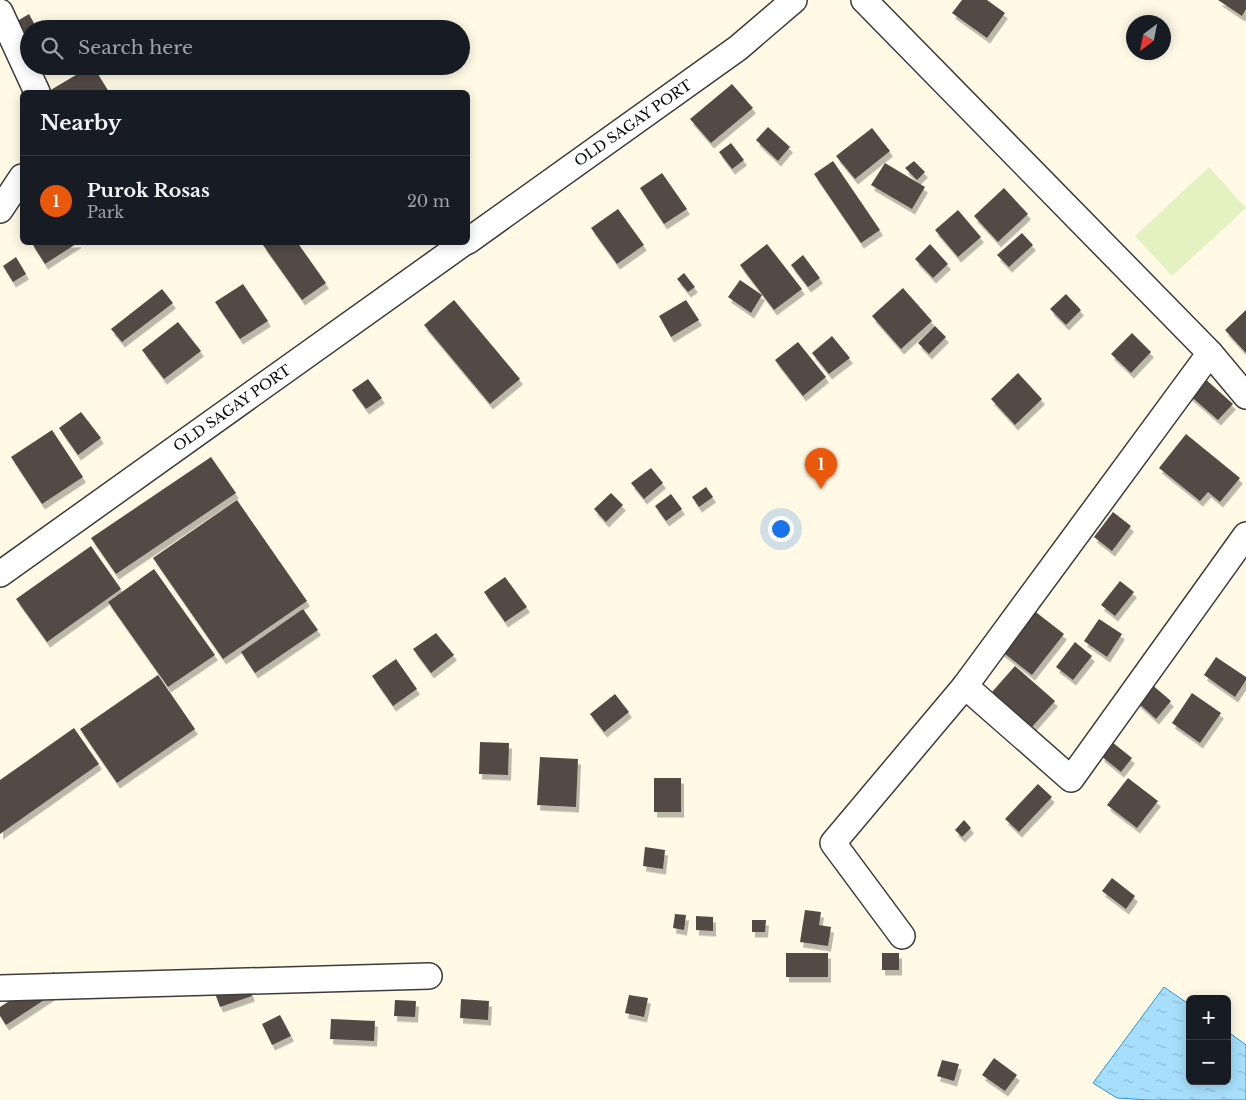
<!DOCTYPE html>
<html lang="en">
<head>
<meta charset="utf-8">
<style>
	body { margin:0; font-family:"Libre Baskerville",serif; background:#20242c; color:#f1f3f6 }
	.controls { position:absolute; right:15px; bottom:15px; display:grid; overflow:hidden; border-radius:8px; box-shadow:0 2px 12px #0003 }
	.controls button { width:45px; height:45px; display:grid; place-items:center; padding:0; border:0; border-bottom:1px solid #363941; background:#171b24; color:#f1f3f6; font:25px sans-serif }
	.compass { position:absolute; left:1126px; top:15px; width:45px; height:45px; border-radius:50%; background:#171b24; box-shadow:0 2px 12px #0003; rotate:212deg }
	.you { position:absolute; left:780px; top:528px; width:18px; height:18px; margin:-12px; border:4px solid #fff; border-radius:50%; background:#1a73e8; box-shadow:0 0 0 8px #1a73e833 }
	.badge { display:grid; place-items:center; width:32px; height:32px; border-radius:50%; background:#ea580c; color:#fff; font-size:16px; font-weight:700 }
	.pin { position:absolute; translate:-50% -41px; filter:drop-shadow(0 1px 2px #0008) }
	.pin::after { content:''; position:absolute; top:26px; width:18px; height:15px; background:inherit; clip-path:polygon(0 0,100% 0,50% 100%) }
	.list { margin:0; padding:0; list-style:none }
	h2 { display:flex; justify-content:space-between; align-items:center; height:65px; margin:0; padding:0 20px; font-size:21px }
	h2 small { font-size:16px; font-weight:400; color:#9ea1a6 }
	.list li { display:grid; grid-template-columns:32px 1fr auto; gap:15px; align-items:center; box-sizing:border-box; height:90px; padding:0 20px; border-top:1px solid #363941 }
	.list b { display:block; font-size:19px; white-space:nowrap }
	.list p { margin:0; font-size:16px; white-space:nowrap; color:#9ea1a6 }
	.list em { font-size:16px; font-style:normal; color:#9ea1a6 }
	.icon { flex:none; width:28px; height:28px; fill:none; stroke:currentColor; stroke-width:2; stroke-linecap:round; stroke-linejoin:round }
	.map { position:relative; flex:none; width:1246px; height:1100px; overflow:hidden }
	.search { position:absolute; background:#171b24; box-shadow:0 2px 12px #0003; left:20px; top:20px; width:450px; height:55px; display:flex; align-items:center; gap:12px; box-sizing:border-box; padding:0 18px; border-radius:28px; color:#9ea1a6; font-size:19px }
	.panel { position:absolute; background:#171b24; box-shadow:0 2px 12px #0003; left:20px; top:90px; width:450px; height:155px; border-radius:8px }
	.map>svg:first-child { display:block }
	.pitch { fill:#e3f2c0 }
	.water { fill:url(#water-ripples); stroke:#2898d7 }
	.building { fill:#534a45; filter:url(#shadow) }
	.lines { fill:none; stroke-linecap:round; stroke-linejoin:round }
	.minor-casing { stroke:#3c3c3c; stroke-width:28 }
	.minor { stroke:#fff; stroke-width:25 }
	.labels { text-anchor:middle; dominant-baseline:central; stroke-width:5; stroke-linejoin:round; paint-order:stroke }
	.street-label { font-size:14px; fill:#090909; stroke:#fff }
</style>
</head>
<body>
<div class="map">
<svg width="1246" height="1100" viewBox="0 0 1246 1100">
	<defs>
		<pattern id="water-ripples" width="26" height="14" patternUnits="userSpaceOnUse" patternTransform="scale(1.25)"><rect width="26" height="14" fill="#a6defb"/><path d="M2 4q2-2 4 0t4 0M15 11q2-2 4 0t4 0" fill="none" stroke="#8ebdd6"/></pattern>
		<filter id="shadow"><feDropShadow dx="3" dy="5.5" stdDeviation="0" flood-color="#0004"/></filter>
	</defs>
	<rect width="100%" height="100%" fill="#fff9e6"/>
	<!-- pitch -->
	<path class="pitch" d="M1209,167L1246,208L1172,276L1135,236Z"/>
	<!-- water -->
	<path class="water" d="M1164,987L1190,1005V1081H1227V1031L1246,1045V1100H1149L1117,1098L1093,1083Z"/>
	<!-- building -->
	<g class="building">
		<path d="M962,0H987L1005,13L987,38L952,13Z"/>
		<path d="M1218,0H1246V9L1242,16Z"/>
		<path d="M29,14L37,29H29V58L9,26Z"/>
		<path d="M91,66H93L109,92H50L49,91Z"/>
		<path d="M732,84L753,108L711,143L690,119Z"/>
		<path d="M768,127L790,147L778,161L756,140Z"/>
		<path d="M872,128L890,151L855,179L836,156Z"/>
		<path d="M731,143L744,160L732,169L719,152Z"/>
		<path d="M833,161L880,230L861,243L814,174Z"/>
		<path d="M914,161L925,172L917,180L905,168Z"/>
		<path d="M885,163L925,187L912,209L871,185Z"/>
		<path d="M662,173L687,209L664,224L640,188Z"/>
		<path d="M1004,188L1028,214L998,242L974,216Z"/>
		<path d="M618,209L644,245L617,264L591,228Z"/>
		<path d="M958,210L981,237L958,257L935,230Z"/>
		<path d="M1022,233L1033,245L1009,267L997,255Z"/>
		<path d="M31,242H79L45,264Z"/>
		<path d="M266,242H297L326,283L302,300L263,245Z"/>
		<path d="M767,244L802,289L774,310L740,265Z"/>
		<path d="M930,244L948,264L933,278L915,259Z"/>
		<path d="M803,255L820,278L808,287L791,265Z"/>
		<path d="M16,257L26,274L13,282L3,266Z"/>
		<path d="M684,273L695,287L688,292L677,279Z"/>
		<path d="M740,280L762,295L751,313L728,297Z"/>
		<path d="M243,284L268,321L240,339L215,302Z"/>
		<path d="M903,288L932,321L901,349L872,316Z"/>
		<path d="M162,289L173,303L122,342L111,329Z"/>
		<path d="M1066,294L1081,310L1066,325L1050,309Z"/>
		<path d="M454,300L520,379L490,404L424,325Z"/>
		<path d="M686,300L699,320L671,337L659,316Z"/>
		<path d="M1246,310V353L1225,330Z"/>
		<path d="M178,322L201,351L164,379L142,350Z"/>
		<path d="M935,326L946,337L929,354L918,343Z"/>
		<path d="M1132,333L1151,352L1131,373L1111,354Z"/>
		<path d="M832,336L850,358L829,374L812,353Z"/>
		<path d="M798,342L826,377L803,396L775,360Z"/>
		<path d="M1018,373L1042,399L1015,425L991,399Z"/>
		<path d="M1202,376L1233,404L1218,420L1187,393Z"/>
		<path d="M368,379L382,398L366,409L352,390Z"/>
		<path d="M81,412L101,438L78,455L59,428Z"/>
		<path d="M52,430L83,477L42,504L11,457Z"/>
		<path d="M1186,434L1240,478L1220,502L1208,492L1200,501L1159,468Z"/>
		<path d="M211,457L236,493L116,574L91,538Z"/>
		<path d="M651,468L663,483L644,499L631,483Z"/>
		<path d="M706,487L713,497L699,507L692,497Z"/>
		<path d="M611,493L623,505L606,522L594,509Z"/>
		<path d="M671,494L682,509L666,521L655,506Z"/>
		<path d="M237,500L307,601L223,659L153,558Z"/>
		<path d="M1113,512L1131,526L1112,551L1094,537Z"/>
		<path d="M91,546L121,589L47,642L16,599Z"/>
		<path d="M154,569L215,655L168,687L108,602Z"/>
		<path d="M505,577L527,607L505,622L484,592Z"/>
		<path d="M1120,581L1134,592L1115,616L1101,605Z"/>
		<path d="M1028,606L1064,634L1032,675L996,647Z"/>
		<path d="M303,609L318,630L255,673L241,652Z"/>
		<path d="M1099,619L1122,634L1107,657L1084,641Z"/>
		<path d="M436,633L454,655L431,673L413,649Z"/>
		<path d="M1075,642L1092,656L1073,680L1056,667Z"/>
		<path d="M1216,657L1246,677V680L1235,697L1204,675Z"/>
		<path d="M396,659L417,689L393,706L372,676Z"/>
		<path d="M1015,666L1055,701L1032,727L992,692Z"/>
		<path d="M158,675L195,729L117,783L80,729Z"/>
		<path d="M1150,683L1171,701L1156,719L1135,700Z"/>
		<path d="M1192,693L1221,713L1200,743L1172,723Z"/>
		<path d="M615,694L629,712L604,732L590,714Z"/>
		<path d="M74,728L99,764L0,834V780Z"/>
		<path d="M480,742L509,743L508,775L479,774Z"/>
		<path d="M1112,742L1132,758L1121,772L1101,756Z"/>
		<path d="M540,757L578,759L576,807L537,805Z"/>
		<rect x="654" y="778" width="27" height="34"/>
		<path d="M1128,778L1158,801L1137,828L1107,805Z"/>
		<path d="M1038,784L1052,797L1019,832L1005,819Z"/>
		<path d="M964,820L971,828L962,837L955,830Z"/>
		<path d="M645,847L665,850L663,869L643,866Z"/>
		<path d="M1112,878L1135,896L1126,909L1102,891Z"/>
		<path d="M805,910L821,912L819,925L831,927L828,946L800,942Z"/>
		<path d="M675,914L686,915L684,930L673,928Z"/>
		<path d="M696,916L713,917V931L696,930Z"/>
		<path d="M752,920H766L765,932H752Z"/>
		<rect x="786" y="953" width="42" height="24"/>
		<rect x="882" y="953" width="17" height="17"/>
		<path d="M54,972L64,987L6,1025L0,1016V1007Z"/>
		<path d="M245,977L252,996L220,1007L213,988Z"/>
		<path d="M629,995L648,998L644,1017L625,1013Z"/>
		<path d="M461,999L489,1001L488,1020L460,1018Z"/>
		<path d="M395,1000L416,1001L415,1017L394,1016Z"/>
		<path d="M280,1015L291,1036L272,1045L262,1024Z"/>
		<path d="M331,1019L375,1021L374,1041L330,1039Z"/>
		<path d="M994,1058L1017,1075L1005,1091L982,1075Z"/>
		<path d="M942,1060L959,1064L954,1081L937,1076Z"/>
	</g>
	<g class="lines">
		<defs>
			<g id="minor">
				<path d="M864,0L1210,353L965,686L833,843L902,936"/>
				<path d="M0,12L37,92"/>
				<path d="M0,210L22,177"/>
				<path d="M468,241L738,48L794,0"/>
				<path d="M1210,353L1246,396"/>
				<path d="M0,574L465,242"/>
				<path d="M965,686L1071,779L1246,535"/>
				<path d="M0,988L429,976"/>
			</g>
		</defs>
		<!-- minor casing -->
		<use href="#minor" class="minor-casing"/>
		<!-- minor -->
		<use href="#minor" class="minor"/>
	</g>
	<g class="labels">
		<!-- street labels -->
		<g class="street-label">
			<text transform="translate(633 123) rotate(-35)">OLD SAGAY PORT</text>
			<text transform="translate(232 408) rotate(-35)">OLD SAGAY PORT</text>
		</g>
	</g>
</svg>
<div class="controls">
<button>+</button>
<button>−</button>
</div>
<svg class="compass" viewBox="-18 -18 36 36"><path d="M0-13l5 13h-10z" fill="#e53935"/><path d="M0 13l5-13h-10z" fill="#9ea1a6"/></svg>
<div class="you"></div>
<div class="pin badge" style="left:821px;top:489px">1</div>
<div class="search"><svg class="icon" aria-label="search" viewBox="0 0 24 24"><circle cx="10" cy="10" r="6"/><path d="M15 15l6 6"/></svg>Search here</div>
<section class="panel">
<h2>Nearby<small></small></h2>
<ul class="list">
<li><span class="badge">1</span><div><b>Purok Rosas</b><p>Park</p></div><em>20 m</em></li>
</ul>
</section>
</div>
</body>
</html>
